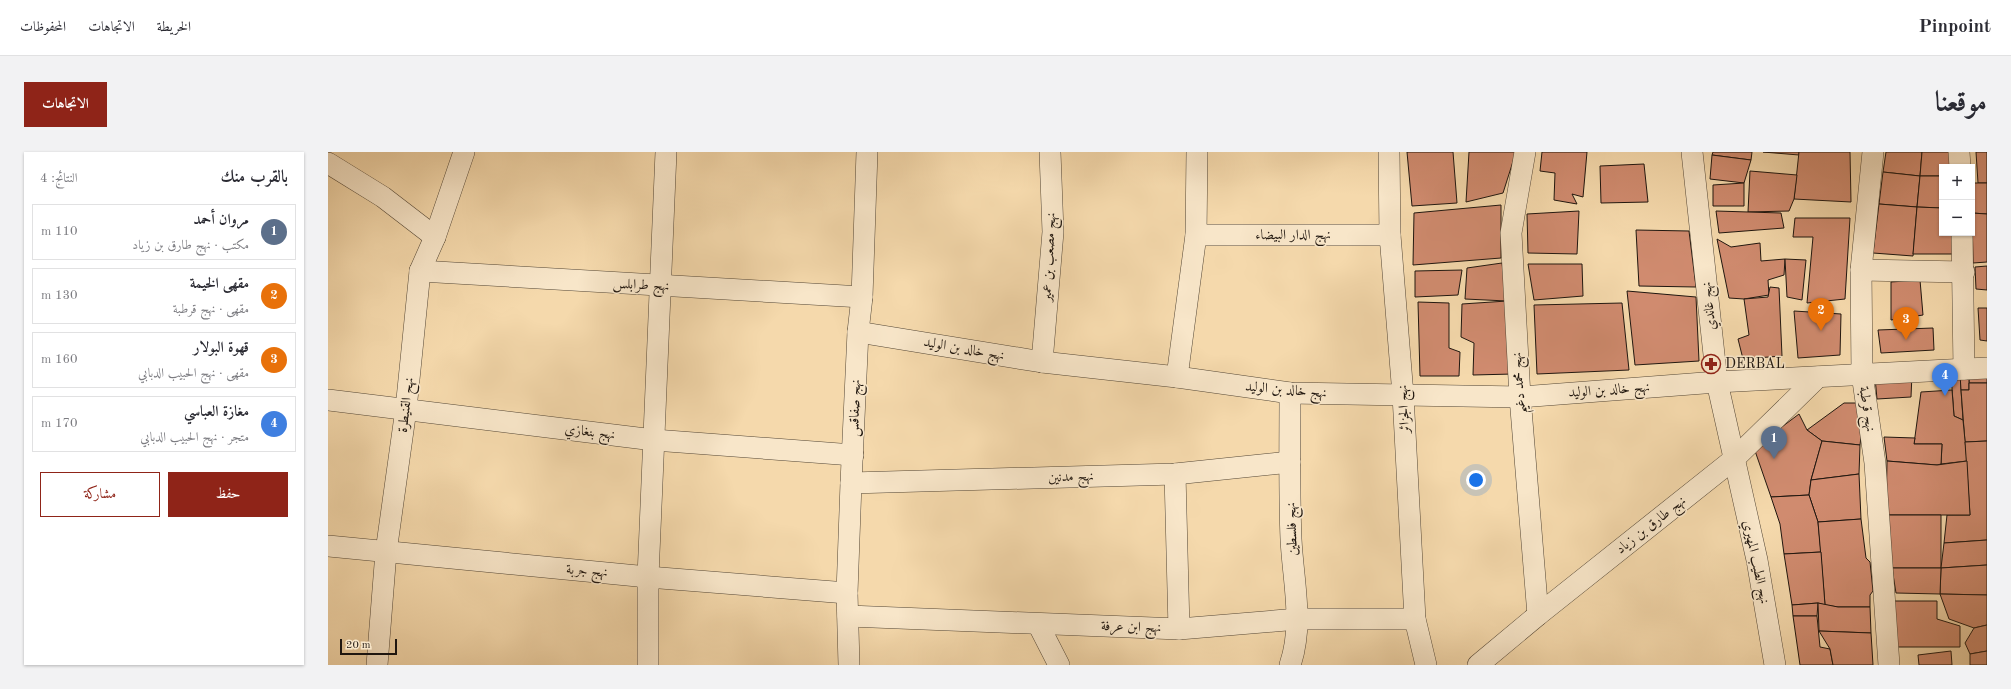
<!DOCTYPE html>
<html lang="ar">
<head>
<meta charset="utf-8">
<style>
	body { margin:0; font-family:"Old Standard TT",Amiri,serif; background:#f2f2f3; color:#2b2b33; direction:rtl }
	.controls { position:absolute; right:12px; top:12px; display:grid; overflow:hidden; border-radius:0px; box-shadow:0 1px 3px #0004 }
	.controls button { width:36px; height:36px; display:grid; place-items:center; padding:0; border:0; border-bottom:1px solid #e1e1e2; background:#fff; color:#2b2b33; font:20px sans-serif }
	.scale { position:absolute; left:12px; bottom:10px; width:57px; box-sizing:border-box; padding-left:4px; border:2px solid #1f160f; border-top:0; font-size:11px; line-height:14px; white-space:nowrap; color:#1f160f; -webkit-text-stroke:3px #f8e6c9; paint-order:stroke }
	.you { position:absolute; left:1148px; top:328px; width:14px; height:14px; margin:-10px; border:3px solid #fff; border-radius:50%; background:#1a73e8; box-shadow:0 0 0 6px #1a73e833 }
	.badge { display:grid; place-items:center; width:26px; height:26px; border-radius:50%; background:#8f2418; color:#fff; font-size:13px; font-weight:700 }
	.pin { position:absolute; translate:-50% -33px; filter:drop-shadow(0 1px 2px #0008) }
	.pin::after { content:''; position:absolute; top:21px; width:14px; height:12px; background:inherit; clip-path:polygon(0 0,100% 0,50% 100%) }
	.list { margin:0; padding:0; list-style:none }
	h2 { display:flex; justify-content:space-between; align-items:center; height:52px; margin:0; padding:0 16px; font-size:17px }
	h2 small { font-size:13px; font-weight:400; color:#7c7c81 }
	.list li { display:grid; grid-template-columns:26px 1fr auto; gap:12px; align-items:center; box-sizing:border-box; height:56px; margin:0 8px 8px; padding:0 8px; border:1px solid #e1e1e2; border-radius:0px }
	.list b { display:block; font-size:15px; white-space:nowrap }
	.list p { margin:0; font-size:13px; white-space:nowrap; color:#7c7c81 }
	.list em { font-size:13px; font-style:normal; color:#7c7c81 }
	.actions { display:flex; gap:8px; padding:12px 16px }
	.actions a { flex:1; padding:9px 0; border:1px solid #8f2418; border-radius:0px; text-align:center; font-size:14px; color:#8f2418 }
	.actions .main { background:#8f2418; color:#fff }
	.map { position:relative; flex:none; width:1659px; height:513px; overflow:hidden; direction:ltr; border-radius:0px }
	header { display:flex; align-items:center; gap:24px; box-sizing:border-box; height:56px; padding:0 20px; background:#fff; border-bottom:1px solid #e1e1e2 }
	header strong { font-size:19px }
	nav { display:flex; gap:22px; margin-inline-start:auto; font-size:14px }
	.intro { display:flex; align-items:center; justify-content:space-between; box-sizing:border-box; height:96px; padding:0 24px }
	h1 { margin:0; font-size:28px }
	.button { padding:10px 18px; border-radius:0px; background:#8f2418; color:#fff; font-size:14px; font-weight:700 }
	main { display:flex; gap:24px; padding:0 24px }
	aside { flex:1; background:#fff; border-radius:0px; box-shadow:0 1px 3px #0004 }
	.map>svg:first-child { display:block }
	.building { fill:#d08b6f; stroke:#1f160f }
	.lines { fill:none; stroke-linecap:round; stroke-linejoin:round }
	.street-casing { stroke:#544736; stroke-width:22 }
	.street { stroke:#f8e6c9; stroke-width:21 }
	.labels { text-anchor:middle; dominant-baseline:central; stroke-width:3; stroke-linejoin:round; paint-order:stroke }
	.street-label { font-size:14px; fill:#1f160f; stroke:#f8e6c9 }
	.poi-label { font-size:14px; fill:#1f160f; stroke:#f8e6c9; text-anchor:start }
</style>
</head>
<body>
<header>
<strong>Pinpoint</strong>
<nav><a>الخريطة</a><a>الاتجاهات</a><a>المحفوظات</a></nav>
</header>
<div class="intro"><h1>موقعنا</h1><a class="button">الاتجاهات</a></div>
<main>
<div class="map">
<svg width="1659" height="513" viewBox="0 0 1659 513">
	<rect width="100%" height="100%" fill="#f5d9ac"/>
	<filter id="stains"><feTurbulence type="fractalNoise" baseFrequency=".005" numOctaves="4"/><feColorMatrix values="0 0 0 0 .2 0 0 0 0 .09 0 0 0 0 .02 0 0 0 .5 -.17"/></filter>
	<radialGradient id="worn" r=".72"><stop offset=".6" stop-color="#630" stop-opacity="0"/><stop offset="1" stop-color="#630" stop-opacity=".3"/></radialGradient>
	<!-- building -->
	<g class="building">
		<path d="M1079,0H1125L1129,51L1084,54Z"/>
		<path d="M1141,0H1188L1175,41L1138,50Z"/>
		<path d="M1214,0H1259L1255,45L1244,42L1249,52L1226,48L1227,21L1212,19Z"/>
		<path d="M1385,0H1424L1423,8L1384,3Z"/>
		<path d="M1435,0H1471V3Z"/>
		<path d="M1471,0H1522L1523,50L1466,47Z"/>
		<path d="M1558,0H1594L1592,24L1555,20Z"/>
		<path d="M1594,0H1627V15H1614V24H1592Z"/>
		<path d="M1648,0H1659V31H1650Z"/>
		<path d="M1384,3L1423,8L1416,31L1382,27Z"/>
		<path d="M1316,12L1320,50L1273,51L1272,14Z"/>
		<path d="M1422,19L1469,23L1466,47L1461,59L1420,60Z"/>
		<path d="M1555,20L1592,24L1589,55L1551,52Z"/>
		<path d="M1592,24H1614V56L1589,55Z"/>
		<path d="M1416,31V54H1385V33Z"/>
		<path d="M1644,31H1659V62L1644,61Z"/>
		<path d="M1551,52L1589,55L1585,104L1545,101Z"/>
		<path d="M1173,53V106L1085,113L1086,61Z"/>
		<path d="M1589,55L1614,56V81H1629L1630,102H1585Z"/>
		<path d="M1251,59L1249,102L1200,101L1199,62Z"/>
		<path d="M1388,59L1453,61L1456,76L1391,81Z"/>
		<path d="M1644,61L1659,62V110L1645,111Z"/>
		<path d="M1467,66H1522L1517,147L1479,151L1485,85H1465Z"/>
		<path d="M1308,78L1361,79L1368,135L1311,134Z"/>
		<path d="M1389,87L1403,95L1432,91L1433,109L1457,107L1456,123L1440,128L1441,143L1416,147L1401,146Z"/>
		<path d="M1457,107L1478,108L1474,148L1459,145Z"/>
		<path d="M1174,111L1179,149L1137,147L1139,116Z"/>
		<path d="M1200,112H1254L1255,144L1206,148Z"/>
		<path d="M1659,114V138L1648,137L1647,115Z"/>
		<path d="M1134,118L1130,143L1087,145V119Z"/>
		<path d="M1592,128L1595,163L1563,168V130Z"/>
		<path d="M1442,135L1451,136L1454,204L1415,207L1410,187L1421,183L1416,147L1440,145Z"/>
		<path d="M1299,139L1368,145L1371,209L1307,213Z"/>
		<path d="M1179,149L1185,222L1145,223L1146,191L1133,185L1134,152Z"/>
		<path d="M1090,150L1121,151V196L1132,200L1131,224H1092Z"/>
		<path d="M1294,151L1301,218L1209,222L1206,153Z"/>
		<path d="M1650,156H1659V189L1652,188Z"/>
		<path d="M1466,159L1513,162L1512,203L1470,206Z"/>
		<path d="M1605,176L1606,198L1553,201L1550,178Z"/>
		<path d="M1659,221V231H1641V222Z"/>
		<path d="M1584,222L1583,245L1549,247L1547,225Z"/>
		<path d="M1623,222H1632L1635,268L1626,264Z"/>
		<path d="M1632,222H1641V238H1633Z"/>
		<path d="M1641,231H1659V289L1637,290L1633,238H1641Z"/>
		<path d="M1624,238L1626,264L1635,268L1639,309L1613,312L1614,292H1586L1593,240Z"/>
		<path d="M1516,251H1537L1532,293L1494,289L1479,278Z"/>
		<path d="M1471,262L1479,278L1494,289L1483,328L1481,343L1443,345L1426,296Z"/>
		<path d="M1556,285L1587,286L1586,292H1614L1613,312L1609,313L1559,309Z"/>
		<path d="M1494,289L1532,293L1531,322L1483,328Z"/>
		<path d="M1659,289V388L1616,391L1619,363H1642L1637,290Z"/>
		<path d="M1559,309L1609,313L1639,309L1642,363H1558Z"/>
		<path d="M1531,322L1533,367L1490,370L1481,343L1483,328Z"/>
		<path d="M1481,343L1490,370L1493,400L1456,402L1452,372L1443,345Z"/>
		<path d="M1558,363H1613V416H1564Z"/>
		<path d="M1533,367L1538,406L1542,410L1545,439L1542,443V455H1510L1497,453L1490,370Z"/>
		<path d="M1659,388V413L1613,416L1616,391Z"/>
		<path d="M1493,400L1497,453L1490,451L1464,453L1456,402Z"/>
		<path d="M1659,413V443L1612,442L1613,416Z"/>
		<path d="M1564,416H1613L1612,442L1568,441Z"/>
		<path d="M1612,442L1659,443V473L1646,476L1621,467Z"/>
		<path d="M1564,449H1609V467L1632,474V495H1568Z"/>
		<path d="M1490,451L1489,464H1465L1464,453Z"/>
		<path d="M1490,451L1510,455H1542L1543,481L1491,479Z"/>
		<path d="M1465,464H1489L1492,495L1502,497L1505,513H1472Z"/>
		<path d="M1659,473V499L1642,502L1637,491L1646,476Z"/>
		<path d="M1491,479L1543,481L1545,513H1505L1502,497Z"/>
		<path d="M1623,499L1624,513H1591L1590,503Z"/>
		<path d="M1659,499V513H1642V502Z"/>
	</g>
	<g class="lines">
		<defs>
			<g id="street">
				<path d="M1061,0L1062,83L1075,243L1087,467L1098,513"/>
				<path d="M1197,0L1183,81L1192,245L1210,463"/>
				<path d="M1364,0L1389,230L1429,408L1447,513"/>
				<path d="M1545,0L1533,118L1534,222L1547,311L1561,513"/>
				<path d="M1631,0L1632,15"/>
				<path d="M0,11L55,45L107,85"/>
				<path d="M1634,81L1636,217"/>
				<path d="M868,83H1062"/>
				<path d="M1533,118L1636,120"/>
				<path d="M92,119L534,145"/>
				<path d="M530,180L714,210L849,225L962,241L1192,245L1389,230L1659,216"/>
				<path d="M714,210L725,80L722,0"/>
				<path d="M849,225L868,83L869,0"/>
				<path d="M0,248L326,288L525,303"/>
				<path d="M847,322L851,477"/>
				<path d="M523,331L847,322L962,310"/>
				<path d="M0,394L320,425L519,441"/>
				<path d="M520,464L851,477L970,467H1087"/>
				<path d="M710,472L731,513"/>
				<path d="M49,513L58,400L78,257L92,119L107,85L136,0"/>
				<path d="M320,513V425L338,0"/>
				<path d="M521,513L519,441L523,331L530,180L534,145L539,0"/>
				<path d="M962,513C976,472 965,429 963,387C961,338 962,289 962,241"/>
				<path d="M1150,513L1210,463L1406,307L1490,225"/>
			</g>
		</defs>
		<!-- street casing -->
		<use href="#street" class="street-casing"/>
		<!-- street -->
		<use href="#street" class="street"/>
	</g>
	<!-- icons -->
	<defs>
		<symbol id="pharmacy-ring" viewBox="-11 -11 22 22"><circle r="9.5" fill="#f8e6c9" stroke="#8f2418" stroke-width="1.5"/><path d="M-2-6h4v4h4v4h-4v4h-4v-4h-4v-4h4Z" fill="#8f2418"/></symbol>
	</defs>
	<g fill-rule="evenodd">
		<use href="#pharmacy-ring" x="1372" y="201" width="22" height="22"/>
	</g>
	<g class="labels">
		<!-- street labels -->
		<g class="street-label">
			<text x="965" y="83">نهج الدار البيضاء</text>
			<text transform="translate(721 105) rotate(-87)">نهج مصعب بن عمير</text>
			<text transform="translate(313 133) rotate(3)">نهج طرابلس</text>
			<text transform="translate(1381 154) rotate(-96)">نهج غاندي</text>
			<text transform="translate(636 197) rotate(10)">نهج خالد بن الوليد</text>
			<text transform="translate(1191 231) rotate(-94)">نهج محمد دغيم</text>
			<text transform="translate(958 238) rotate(5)">نهج خالد بن الوليد</text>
			<text transform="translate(1281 238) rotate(-4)">نهج خالد بن الوليد</text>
			<text transform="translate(78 253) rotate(-83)">نهح القنيطرة</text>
			<text transform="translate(527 256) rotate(-88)">نهج صفاقس</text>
			<text transform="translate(1076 257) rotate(-93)">نهج الجزائر</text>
			<text transform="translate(1539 257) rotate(81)">نهج قرطبة</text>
			<text transform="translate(262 280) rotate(7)">نهج بنغازي</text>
			<text transform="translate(743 325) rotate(-2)">نهج مدنين</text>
			<text transform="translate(1323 373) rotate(-38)">نهج طارق بن زياد</text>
			<text transform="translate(964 377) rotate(-92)">نهج فلسطين</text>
			<text transform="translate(1428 410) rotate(78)">نهج الطيب المهيري</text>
			<text transform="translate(259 419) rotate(5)">نهج جربة</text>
			<text transform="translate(803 475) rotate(2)">نهج ابن عرفة</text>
		</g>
		<!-- poi labels -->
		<g class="poi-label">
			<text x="1397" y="212">DERBAL</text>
		</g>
	</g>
	<rect width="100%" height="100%" filter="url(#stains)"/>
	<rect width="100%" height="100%" fill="url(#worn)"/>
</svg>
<div class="controls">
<button>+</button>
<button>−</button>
</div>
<div class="scale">20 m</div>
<div class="you"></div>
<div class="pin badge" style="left:1446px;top:307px;background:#5c6f8a">1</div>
<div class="pin badge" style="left:1493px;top:179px;background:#e8710a">2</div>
<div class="pin badge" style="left:1578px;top:188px;background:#e8710a">3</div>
<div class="pin badge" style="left:1617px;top:244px;background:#3f7fe0">4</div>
</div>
<aside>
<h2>بالقرب منك<small>النتائج: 4</small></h2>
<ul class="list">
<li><span class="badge" style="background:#5c6f8a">1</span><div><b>مروان أحمد</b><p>مكتب · نهج طارق بن زياد</p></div><em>110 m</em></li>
<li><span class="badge" style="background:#e8710a">2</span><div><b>مقهى الخيمة</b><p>مقهى · نهج قرطبة</p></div><em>130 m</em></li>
<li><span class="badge" style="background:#e8710a">3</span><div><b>قهوة البولار</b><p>مقهى · نهج الحبيب الدبابي</p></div><em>160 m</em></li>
<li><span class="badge" style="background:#3f7fe0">4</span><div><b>مغازة العباسي</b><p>متجر · نهج الحبيب الدبابي</p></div><em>170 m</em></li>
</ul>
<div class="actions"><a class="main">حفظ</a><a>مشاركة</a></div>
</aside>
</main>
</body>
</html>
